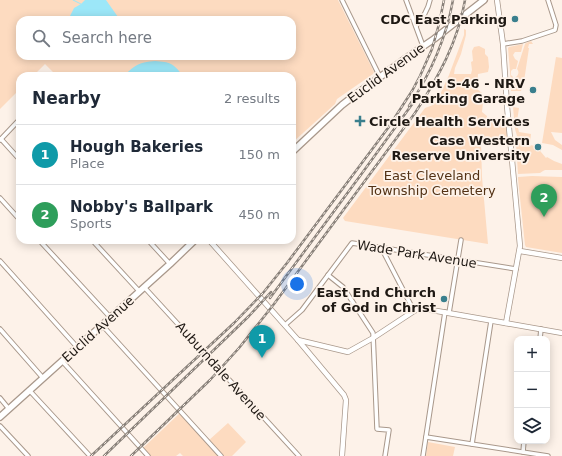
<!DOCTYPE html>
<html lang="en">
<head>
<meta charset="utf-8">
<style>
	body { margin:0; font-family:"DejaVu Sans",sans-serif; background:#f6f6f7; color:#1f2937 }
	.controls { position:absolute; right:12px; bottom:12px; display:grid; overflow:hidden; border-radius:8px; box-shadow:0 2px 10px #0003 }
	.controls button { width:36px; height:36px; display:grid; place-items:center; padding:0; border:0; border-bottom:1px solid #e0e1e3; background:#fff; color:#1f2937; font:20px sans-serif }
	.you { position:absolute; left:297px; top:284px; width:14px; height:14px; margin:-10px; border:3px solid #fff; border-radius:50%; background:#1a73e8; box-shadow:0 0 0 6px #1a73e833 }
	.badge { display:grid; place-items:center; width:26px; height:26px; border-radius:50%; background:#7c3aed; color:#fff; font-size:13px; font-weight:700 }
	.pin { position:absolute; translate:-50% -33px; filter:drop-shadow(0 1px 2px #0008) }
	.pin::after { content:''; position:absolute; top:21px; width:14px; height:12px; background:inherit; clip-path:polygon(0 0,100% 0,50% 100%) }
	.list { margin:0; padding:0; list-style:none }
	h2 { display:flex; justify-content:space-between; align-items:center; height:52px; margin:0; padding:0 16px; font-size:17px }
	h2 small { font-size:13px; font-weight:400; color:#747a83 }
	.list li { display:grid; grid-template-columns:26px 1fr auto; gap:12px; align-items:center; box-sizing:border-box; height:60px; padding:0 16px; border-top:1px solid #e0e1e3 }
	.list b { display:block; font-size:15px; white-space:nowrap }
	.list p { margin:0; font-size:13px; white-space:nowrap; color:#747a83 }
	.list em { font-size:13px; font-style:normal; color:#747a83 }
	.icon { flex:none; width:22px; height:22px; fill:none; stroke:currentColor; stroke-width:2; stroke-linecap:round; stroke-linejoin:round }
	.map { position:relative; flex:none; width:562px; height:456px; overflow:hidden }
	.search { position:absolute; background:#fff; box-shadow:0 2px 10px #0003; left:16px; top:16px; width:280px; height:44px; display:flex; align-items:center; gap:10px; box-sizing:border-box; padding:0 14px; border-radius:12px; color:#747a83; font-size:15px }
	.panel { position:absolute; background:#fff; box-shadow:0 2px 10px #0003; left:16px; top:72px; width:280px; height:172px; border-radius:12px }
	.map>svg:first-child { display:block }
	.green { fill:#fddbc0; fill-rule:evenodd }
	.water { fill:#9ce7f8 }
	.lines { fill:none; stroke-linecap:round; stroke-linejoin:round }
	.stream { stroke:#9ce7f8; stroke-width:1 }
	.minor-casing { stroke:#a9988b; stroke-width:5.5 }
	.tertiary-casing { stroke:#a9988b; stroke-width:6 }
	.primary-casing { stroke:#a9988b; stroke-width:8 }
	.minor { stroke:#fff; stroke-width:3.5 }
	.tertiary { stroke:#fff; stroke-width:4.5 }
	.primary { stroke:#fff; stroke-width:5.5 }
	.rail-casing { stroke:#888079; stroke-width:2.5 }
	.rail { stroke:#fdf2e9; stroke-width:1; stroke-dasharray:3; stroke-linecap:butt }
	.poi-dot { fill:#3a7f8d; stroke:#fdf2e9; stroke-width:1.5 }
	.labels { text-anchor:middle; dominant-baseline:central; stroke-width:3.5; stroke-linejoin:round; paint-order:stroke }
	.poi-label { font-size:13px; font-weight:bold; fill:#1e1813; stroke:#fdf2e9; text-anchor:end }
	.street-label { font-size:13px; fill:#1e1813; stroke:#fdf2e9 }
	.park-label { font-size:13px; fill:#533215; stroke:#fdf2e9 }
</style>
</head>
<body>
<div class="map">
<svg width="562" height="456" viewBox="0 0 562 456">
	<rect width="100%" height="100%" fill="#fdf2e9"/>
	<!-- green -->
	<g class="green">
		<path d="M0,0H338L374,72L373,74L337,99L335,104L292,143V76H57L45,64L33,76H20V89L0,109ZM20,20H292V56H20Z"/>
		<path d="M464,29L466,30V35L461,54L455,68L454,74H471L472,70L471,62L473,61L472,51L474,47L479,46L485,49V54L488,57L489,67L488,72L478,74L477,89L482,93V97L484,100L483,102L482,112L487,116V122L506,121L507,139L481,143L482,177L488,244L345,221L343,218L425,108L433,105L438,99L449,75L464,35Z"/>
		<path d="M531,41L533,44H529L528,48H529L523,88H522L521,91H511V85L514,78C518,77 520,72 517,69L525,44L526,43Z"/>
		<path d="M523,44L521,52H515L513,55L515,59L518,61L516,69H513L511,71V75L513,77L511,83L508,48L509,47Z"/>
		<path d="M556,57L562,58V133L551,132L555,140L562,145V150L553,145L542,143Z"/>
		<path d="M513,107L519,108L516,128H518L519,132L531,134L530,143L517,140V136L515,129Z"/>
		<path d="M516,143L536,146L546,158L547,157L554,161L562,164V170H545L543,171L540,173L518,174Z"/>
		<path d="M532,176L562,177V253L526,247L525,245L518,179V177Z"/>
		<path d="M181,412L208,441L228,423L246,442L232,456H183L180,453L176,456H148L142,449Z"/>
		<path d="M428,442L455,447L453,456H426Z"/>
	</g>
	<!-- water -->
	<g class="water">
		<path d="M85,0H106L118,17L119,20H68L74,8L81,4Z"/>
		<path d="M155,61C170,62 173,63 183,76H124C134,65 140,62 155,61Z"/>
	</g>
	<g class="lines">
		<!-- stream -->
		<path class="stream" d="M73,0L81,4"/>
		<defs>
			<g id="minor">
				<path d="M342,0L380,77"/>
				<path d="M406,0L423,46"/>
				<path d="M416,26C423,17 428,10 430,0"/>
				<path d="M503,44L522,41L555,30L556,25L548,0"/>
				<path d="M1,139L20,160"/>
				<path d="M0,140L20,119"/>
				<path d="M0,198L20,220"/>
				<path d="M39,240L110,317"/>
				<path d="M92,240L139,291"/>
				<path d="M148,240L170,264"/>
				<path d="M378,247L384,253L414,311"/>
				<path d="M0,261L77,347"/>
				<path d="M328,275L343,287L373,333L377,429L389,430L385,456"/>
				<path d="M144,287L299,456"/>
				<path d="M449,313L461,240"/>
				<path d="M102,325L221,456"/>
				<path d="M285,325L302,310L352,243L516,269"/>
				<path d="M0,329L43,378"/>
				<path d="M540,339L541,329"/>
				<path d="M62,361L148,456"/>
				<path d="M29,390L90,456"/>
				<path d="M0,398L9,409"/>
				<path d="M0,426L28,456"/>
				<path d="M426,437L548,456"/>
				<path d="M472,444L491,321"/>
				<path d="M523,452L524,441"/>
				<path d="M423,456L445,312"/>
			</g>
			<g id="tertiary">
				<path d="M497,0L503,44L507,106L520,246L506,323"/>
				<path d="M209,240L298,340L344,395L346,400L342,456"/>
				<path d="M520,251L562,258"/>
				<path d="M298,340L348,352L373,338L414,311L420,308L562,333"/>
			</g>
			<g id="primary">
				<path d="M292,152L342,105L351,98L409,56L434,39L484,0"/>
				<path d="M0,417L170,264L195,240"/>
			</g>
		</defs>
		<!-- minor casing -->
		<use href="#minor" class="minor-casing"/>
		<!-- tertiary casing -->
		<use href="#tertiary" class="tertiary-casing"/>
		<!-- primary casing -->
		<use href="#primary" class="primary-casing"/>
		<!-- minor -->
		<use href="#minor" class="minor"/>
		<!-- tertiary -->
		<use href="#tertiary" class="tertiary"/>
		<!-- primary -->
		<use href="#primary" class="primary"/>
		<defs>
			<g id="rail">
				<path d="M409,106C431,73 446,39 453,0"/>
				<path d="M270,298L360,176L413,103"/>
				<path d="M91,456L234,323L263,293L287,263L388,128L412,91L420,76L432,49L439,24L444,0"/>
				<path d="M104,456L249,316L271,292"/>
				<path d="M131,456L210,380L239,348L274,304L415,113C438,78 458,42 465,0"/>
			</g>
		</defs>
		<!-- rail casing -->
		<use href="#rail" class="rail-casing"/>
		<!-- rail -->
		<use href="#rail" class="rail"/>
	</g>
	<!-- markers -->
	<g class="poi-dot">
		<circle cx="515" cy="19" r="4"/>
		<circle cx="533" cy="90" r="4"/>
		<path d="M358 115h4v4h4v4h-4v4h-4v-4h-4v-4h4z"/>
		<circle cx="538" cy="147" r="4"/>
		<circle cx="444" cy="299" r="4"/>
	</g>
	<g class="labels">
		<!-- poi labels -->
		<g class="poi-label">
			<text x="507" y="19">CDC East Parking</text>
			<text x="525" y="83">Lot S-46 - NRV<tspan x="525" dy="15">Parking Garage</tspan></text>
			<text x="369" y="121" text-anchor="start">Circle Health Services</text>
			<text x="530" y="140">Case Western<tspan x="530" dy="15">Reserve University</tspan></text>
			<text x="436" y="292">East End Church<tspan x="436" dy="15">of God in Christ</tspan></text>
		</g>
		<!-- street labels -->
		<g class="street-label">
			<text transform="translate(386 73) rotate(-36)">Euclid Avenue</text>
			<text transform="translate(417 254) rotate(9)">Wade Park Avenue</text>
			<text transform="translate(98 329) rotate(-42)">Euclid Avenue</text>
			<text transform="translate(221 371) rotate(48)">Auburndale Avenue</text>
		</g>
		<!-- park labels -->
		<g class="park-label">
			<text x="432" y="175">East Cleveland<tspan x="432" dy="15">Township Cemetery</tspan></text>
		</g>
	</g>
</svg>
<div class="controls">
<button>+</button>
<button>−</button>
<button><svg class="icon" aria-label="layers" viewBox="0 0 24 24"><path d="M12 4l9 5-9 5-9-5zM3 14l9 5 9-5"/></svg></button>
</div>
<div class="you"></div>
<div class="pin badge" style="left:262px;top:358px;background:#0f9aa8">1</div>
<div class="pin badge" style="left:544px;top:217px;background:#2e9e5b">2</div>
<div class="search"><svg class="icon" aria-label="search" viewBox="0 0 24 24"><circle cx="10" cy="10" r="6"/><path d="M15 15l6 6"/></svg>Search here</div>
<section class="panel">
<h2>Nearby<small>2 results</small></h2>
<ul class="list">
<li><span class="badge" style="background:#0f9aa8">1</span><div><b>Hough Bakeries</b><p>Place</p></div><em>150 m</em></li>
<li><span class="badge" style="background:#2e9e5b">2</span><div><b>Nobby's Ballpark</b><p>Sports</p></div><em>450 m</em></li>
</ul>
</section>
</div>
</body>
</html>
